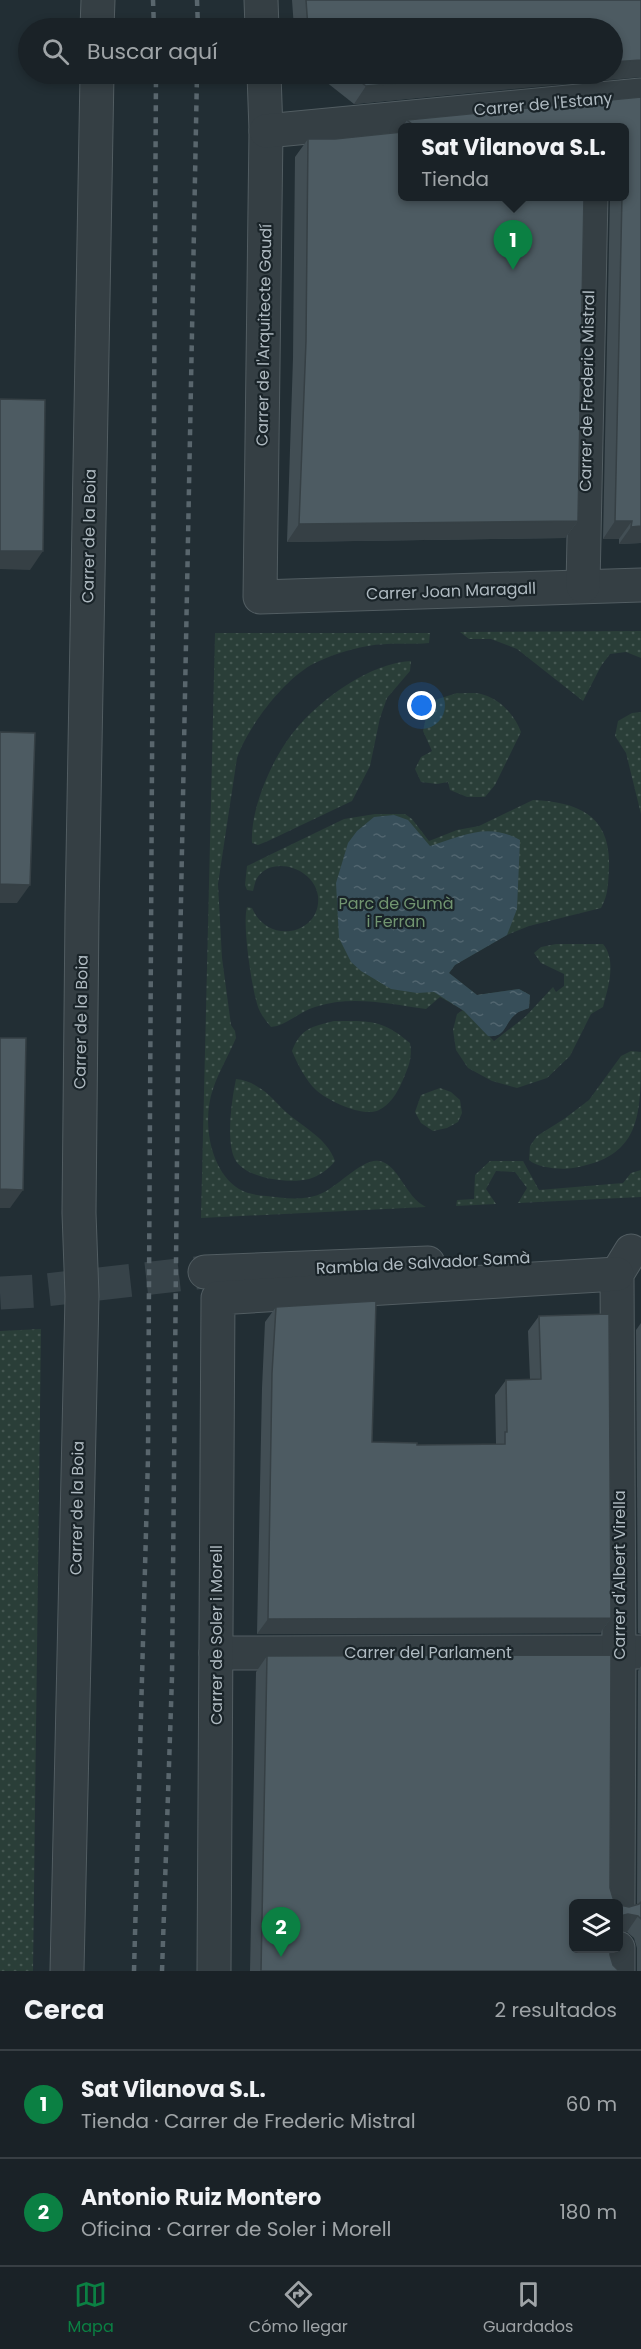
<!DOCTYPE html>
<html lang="es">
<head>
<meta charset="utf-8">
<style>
	body { margin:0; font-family:Poppins,sans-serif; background:#272f33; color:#f1f3f6 }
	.controls { position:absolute; right:18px; bottom:18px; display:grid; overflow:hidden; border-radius:9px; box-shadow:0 3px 9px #0003 }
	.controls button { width:54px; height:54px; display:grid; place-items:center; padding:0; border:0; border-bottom:2px solid #383f44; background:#1a2227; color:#f1f3f6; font:30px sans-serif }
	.you { position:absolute; left:422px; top:706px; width:21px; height:21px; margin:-15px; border:4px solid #fff; border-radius:50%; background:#1a73e8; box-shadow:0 0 0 9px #1a73e833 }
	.badge { display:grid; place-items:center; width:39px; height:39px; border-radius:50%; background:#0b8043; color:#fff; font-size:20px; font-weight:700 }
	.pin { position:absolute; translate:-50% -50px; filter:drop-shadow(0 2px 3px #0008) }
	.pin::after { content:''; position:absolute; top:32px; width:21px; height:18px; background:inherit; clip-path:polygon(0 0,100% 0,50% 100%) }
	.popup { position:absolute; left:398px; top:123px; width:231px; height:78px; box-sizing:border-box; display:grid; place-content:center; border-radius:9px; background:#1a2227; filter:drop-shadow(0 2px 4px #0005); font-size:20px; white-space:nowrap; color:#9fa4a7 }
	.popup b { font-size:22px; color:#f1f3f6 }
	.popup::after { content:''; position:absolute; left:50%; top:100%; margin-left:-12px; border:12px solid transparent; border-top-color:#1a2227 }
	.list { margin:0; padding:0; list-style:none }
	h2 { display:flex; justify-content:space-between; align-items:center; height:78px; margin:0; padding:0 24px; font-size:26px }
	h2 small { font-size:20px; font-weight:400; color:#9fa4a7 }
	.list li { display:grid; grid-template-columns:39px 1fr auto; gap:18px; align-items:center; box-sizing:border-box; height:108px; padding:0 24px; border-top:2px solid #383f44 }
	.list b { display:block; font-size:22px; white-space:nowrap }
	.list p { margin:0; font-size:20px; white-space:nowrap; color:#9fa4a7 }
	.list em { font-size:20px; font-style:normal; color:#9fa4a7 }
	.icon { flex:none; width:33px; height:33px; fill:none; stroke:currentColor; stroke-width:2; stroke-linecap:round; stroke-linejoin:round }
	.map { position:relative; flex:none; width:641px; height:1971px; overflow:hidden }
	.search { position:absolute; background:#1a2227; box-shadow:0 3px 9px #0003; left:18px; right:18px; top:18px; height:66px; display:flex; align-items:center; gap:15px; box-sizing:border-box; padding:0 21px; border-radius:33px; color:#9fa4a7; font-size:22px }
	.sheet { height:294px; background:#1a2227 }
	nav { display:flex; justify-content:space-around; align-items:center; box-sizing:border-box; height:84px; border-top:2px solid #383f44; background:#1a2227; font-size:16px; color:#9fa4a7 }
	nav a { display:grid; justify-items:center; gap:3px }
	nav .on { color:#0b8043 }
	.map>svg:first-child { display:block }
	.park { fill:url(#park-dots) }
	.water { fill:url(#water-ripples) }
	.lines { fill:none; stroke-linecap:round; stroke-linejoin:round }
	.minor-tunnel { stroke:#374349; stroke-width:33; stroke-dasharray:33 16; stroke-linecap:butt }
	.minor-casing { stroke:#525d62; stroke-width:35 }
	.minor { stroke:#353f44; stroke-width:33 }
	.rail { stroke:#59666d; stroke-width:4.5; stroke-dasharray:6 6; stroke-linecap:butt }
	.wall { fill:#424e54 }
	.shaded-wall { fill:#364045 }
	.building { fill:#4d5b62; stroke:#364045; stroke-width:1.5 }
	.labels { text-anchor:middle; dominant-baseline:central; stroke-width:4.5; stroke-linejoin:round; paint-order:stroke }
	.street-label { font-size:16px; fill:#afbac1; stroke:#1a2429 }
	.park-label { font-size:16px; fill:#719570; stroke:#1a2429 }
</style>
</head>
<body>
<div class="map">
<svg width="641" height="1971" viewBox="0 0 641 1971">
	<defs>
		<pattern id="park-dots" width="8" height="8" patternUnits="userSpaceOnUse" patternTransform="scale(1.5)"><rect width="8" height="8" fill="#2a3e38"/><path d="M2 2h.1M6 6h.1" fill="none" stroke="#465853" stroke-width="1.8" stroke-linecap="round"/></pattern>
		<pattern id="water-ripples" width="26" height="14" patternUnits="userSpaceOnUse" patternTransform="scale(1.5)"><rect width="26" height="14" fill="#374e59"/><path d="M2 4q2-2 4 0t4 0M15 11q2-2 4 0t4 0" fill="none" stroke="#51656f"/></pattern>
	</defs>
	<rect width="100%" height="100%" fill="#222e34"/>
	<!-- park -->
	<g class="park">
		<path d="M641,631V658L626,652L610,654L601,666L583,701L517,649L491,639H469L460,632Z"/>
		<path d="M215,633H430L429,643C408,645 389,642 368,646C350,649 328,656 311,665C282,682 248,727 237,758L218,884L222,958L231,1025L235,1031L236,1038C229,1055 219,1071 213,1089C202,1120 209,1170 239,1189C247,1194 257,1195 266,1196C282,1198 305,1201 320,1194C337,1188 362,1158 379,1161C398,1163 405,1197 426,1207L201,1218Z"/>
		<path d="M411,661L410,671L387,698L380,718L370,766L352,801L268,841L258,845L252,843C250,808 273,756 296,729C321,699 370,663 411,661Z"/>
		<path d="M457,693C464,694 474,692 481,694C499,698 515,715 521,732L495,785L485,797H467L450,790L448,782L437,784L421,782L415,769L421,757L432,751L423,731L429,705L438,699Z"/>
		<path d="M641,712V814L626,753L615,736L618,721L632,713Z"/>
		<path d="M533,800C579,802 611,816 609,867C608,882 609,894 601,908L529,926L507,935L455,965L449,973L477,995L519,989L530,995L529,1008C525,1010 518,1011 515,1014C504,1024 506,1037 489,1036L494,1041L525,1017L553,987L556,992L564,986V974L541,963L534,953L541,947L556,944H603C617,961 608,988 603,1007L591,1014L570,1056L547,1078L517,1088L492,1081L468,1068L456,1050L453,1030L457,1014L463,1010L440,997L426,1009C389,1004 352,995 315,1007C302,1011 291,1021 277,1026L271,1027C266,1021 261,1015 258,1007C252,989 242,925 247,907L252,908C269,947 322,933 318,896C315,869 273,854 257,878C255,882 254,887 253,891L247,890L245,885L247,866L344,819L375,814H405L412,819L429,841L457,830L479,826Z"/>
		<path d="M334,1021C369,1021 382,1019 410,1043C413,1058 408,1068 402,1082C397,1093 390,1105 379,1110C364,1118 328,1101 316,1090C306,1081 297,1063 292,1051C301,1028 311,1027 334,1021Z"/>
		<path d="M631,1051L641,1052C641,1116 641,1157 573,1168C561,1170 538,1168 529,1160L530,1146L537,1136L564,1119L589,1100L621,1056Z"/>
		<path d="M236,1079C244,1080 251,1082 258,1087C269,1093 277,1104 286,1112C304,1128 327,1138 335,1161C328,1170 319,1176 309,1179C289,1184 248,1179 236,1161C225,1144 232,1098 236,1079Z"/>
		<path d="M440,1088L451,1092L460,1100L462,1113L458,1122L447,1128L433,1131L421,1123L415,1112L421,1095Z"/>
		<path d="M490,1161H523L539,1190L623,1183L631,1173L641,1170V1197L518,1203L527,1188L515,1172L496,1171L486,1189L496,1204L456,1206L457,1200L474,1199L475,1175Z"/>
		<path d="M41,1329L33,1971H0V1331Z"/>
	</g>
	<!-- water -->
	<path class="water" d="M394,815L408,820L430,846C462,836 488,822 520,840L517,909L507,935L455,965L449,973L477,995L519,989L530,995L529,1008C525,1010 519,1011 516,1014C504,1023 507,1038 488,1036L464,1011L434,992L417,993L391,989L361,971L351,962L339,938L336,883L348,843L357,831L374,817Z"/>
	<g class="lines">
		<!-- minor-tunnel -->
		<path class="minor-tunnel" d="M0,1293L36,1291L205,1272"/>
		<defs>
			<g id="minor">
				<path d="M261,0L262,28"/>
				<path d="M97,28L98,0"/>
				<path d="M264,74L266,131L260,597L641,585"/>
				<path d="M266,131L641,95"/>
				<path d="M583,586L591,196"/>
				<path d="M205,1272L428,1263"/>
				<path d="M216,1653L641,1652"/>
				<path d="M618,1904L619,1652L617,1274L631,1251"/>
				<path d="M67,1971L82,1296L79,1213L82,914L97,74"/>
				<path d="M214,1971L218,1298L617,1274"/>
				<path d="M618,1971V1948"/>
			</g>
		</defs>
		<!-- minor casing -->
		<use href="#minor" class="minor-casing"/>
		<!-- minor -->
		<use href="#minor" class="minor"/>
		<!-- rail -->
		<g class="rail">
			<path d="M153,0L154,28"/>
			<path d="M197,0L198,28"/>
			<path d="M134,1971L148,1458L156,74"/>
			<path d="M162,1971L172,1677L178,1056L197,74"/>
		</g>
	</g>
	<!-- wall -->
	<g class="wall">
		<path d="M292,0H641L639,76L354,104L316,74H612V28H294Z"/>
		<path d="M641,97V543L619,544V539H603L610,196H624V128H402V196L578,521L565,538L287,542L293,358L295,157L308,139H335L399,132L407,120Z"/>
		<path d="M276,1307L372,1442L417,1445L496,1444L495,1395L506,1380L530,1379L528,1331L539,1316L611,1618L600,1633L257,1634L262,1388L265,1322Z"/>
		<path d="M641,1323V1634L638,1633L636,1330Z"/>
		<path d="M267,1656L610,1888L613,1898L620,1905L629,1907L637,1904L638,1671L641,1666V1971H637V1948L634,1938L627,1932L618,1930V1904H573L610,1955L613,1965L619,1971H250L256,1672Z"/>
	</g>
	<!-- shaded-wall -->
	<g class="shaded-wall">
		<path d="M641,60V77L354,104L366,86L497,74H612V62Z"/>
		<path d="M578,521L565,538L287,542L299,524Z"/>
		<path d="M615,521H632L619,539H603Z"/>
		<path d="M641,526V543L619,544L631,527Z"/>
		<path d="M0,551H43L30,570L0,569Z"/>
		<path d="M0,884L30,885L17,903H0Z"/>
		<path d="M0,1189L23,1190L10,1208H0Z"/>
		<path d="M611,1618L600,1633L257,1634L268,1619Z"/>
		<path d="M628,1914L638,1916L627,1932L618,1930V1917L620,1916Z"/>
	</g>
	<!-- building -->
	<g class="building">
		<path d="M306,0H641V60L612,62V28H308Z"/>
		<path d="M350,74H497L366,86Z"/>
		<path d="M641,97V526L631,527L632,521H615L622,196H624V128H417L407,120Z"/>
		<path d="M402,132V196H584L578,521L299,524L306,341L308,139H335Z"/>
		<path d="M0,399L45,400L43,551H0Z"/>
		<path d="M0,732L35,733L30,885L0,884Z"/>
		<path d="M0,1038H26L23,1190L0,1189Z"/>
		<path d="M376,1301L372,1442L417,1443V1445L505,1444V1432H507L506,1380L541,1379L539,1316L609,1314L611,1618L268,1619L272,1373L276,1307Z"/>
		<path d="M611,1655L610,1888L613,1898L620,1905L629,1907L639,1904L641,1902V1919L638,1916L628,1914L620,1916L618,1917V1904H573V1948H610V1955L613,1965L619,1971H261L267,1656Z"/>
	</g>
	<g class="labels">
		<!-- street labels -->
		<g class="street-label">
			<text transform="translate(543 104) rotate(-5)">Carrer de l'Estany</text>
			<text transform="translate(264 335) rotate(-89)">Carrer de l'Arquitecte Gaudí</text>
			<text transform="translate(587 391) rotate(-89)">Carrer de Frederic Mistral</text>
			<text transform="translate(89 536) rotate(-89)">Carrer de la Boia</text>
			<text transform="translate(451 591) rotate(-2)">Carrer Joan Maragall</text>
			<text transform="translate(81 1022) rotate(-89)">Carrer de la Boia</text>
			<text transform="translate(423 1263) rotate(-3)">Rambla de Salvador Samà</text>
			<text transform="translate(77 1508) rotate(-89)">Carrer de la Boia</text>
			<text transform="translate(619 1575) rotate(-90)">Carrer d'Albert Virella</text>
			<text transform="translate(216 1635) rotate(-90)">Carrer de Soler i Morell</text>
			<text x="428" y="1652">Carrer del Parlament</text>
		</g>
		<!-- park labels -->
		<g class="park-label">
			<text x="396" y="903">Parc de Gumà<tspan x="396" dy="18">i Ferran</tspan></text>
		</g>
	</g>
</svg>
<div class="controls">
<button><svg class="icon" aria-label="layers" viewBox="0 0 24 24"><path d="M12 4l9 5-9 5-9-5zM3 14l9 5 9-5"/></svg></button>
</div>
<div class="you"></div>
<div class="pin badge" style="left:513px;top:270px">1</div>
<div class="popup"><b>Sat Vilanova S.L.</b>Tienda</div>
<div class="pin badge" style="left:281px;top:1957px">2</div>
<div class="search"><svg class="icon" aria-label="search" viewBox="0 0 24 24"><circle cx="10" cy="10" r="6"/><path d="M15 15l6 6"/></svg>Buscar aquí</div>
</div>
<section class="sheet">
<h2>Cerca<small>2 resultados</small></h2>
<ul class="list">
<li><span class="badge">1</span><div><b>Sat Vilanova S.L.</b><p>Tienda · Carrer de Frederic Mistral</p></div><em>60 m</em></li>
<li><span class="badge">2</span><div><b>Antonio Ruiz Montero</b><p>Oficina · Carrer de Soler i Morell</p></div><em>180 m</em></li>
</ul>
</section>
<nav>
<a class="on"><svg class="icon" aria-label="map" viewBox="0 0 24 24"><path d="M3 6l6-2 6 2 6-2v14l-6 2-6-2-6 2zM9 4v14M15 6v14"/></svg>Mapa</a>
<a><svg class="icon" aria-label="directions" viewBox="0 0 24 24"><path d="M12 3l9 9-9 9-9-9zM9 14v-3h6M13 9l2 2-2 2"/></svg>Cómo llegar</a>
<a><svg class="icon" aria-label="saved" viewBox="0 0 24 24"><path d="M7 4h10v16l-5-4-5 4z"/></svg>Guardados</a>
</nav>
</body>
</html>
